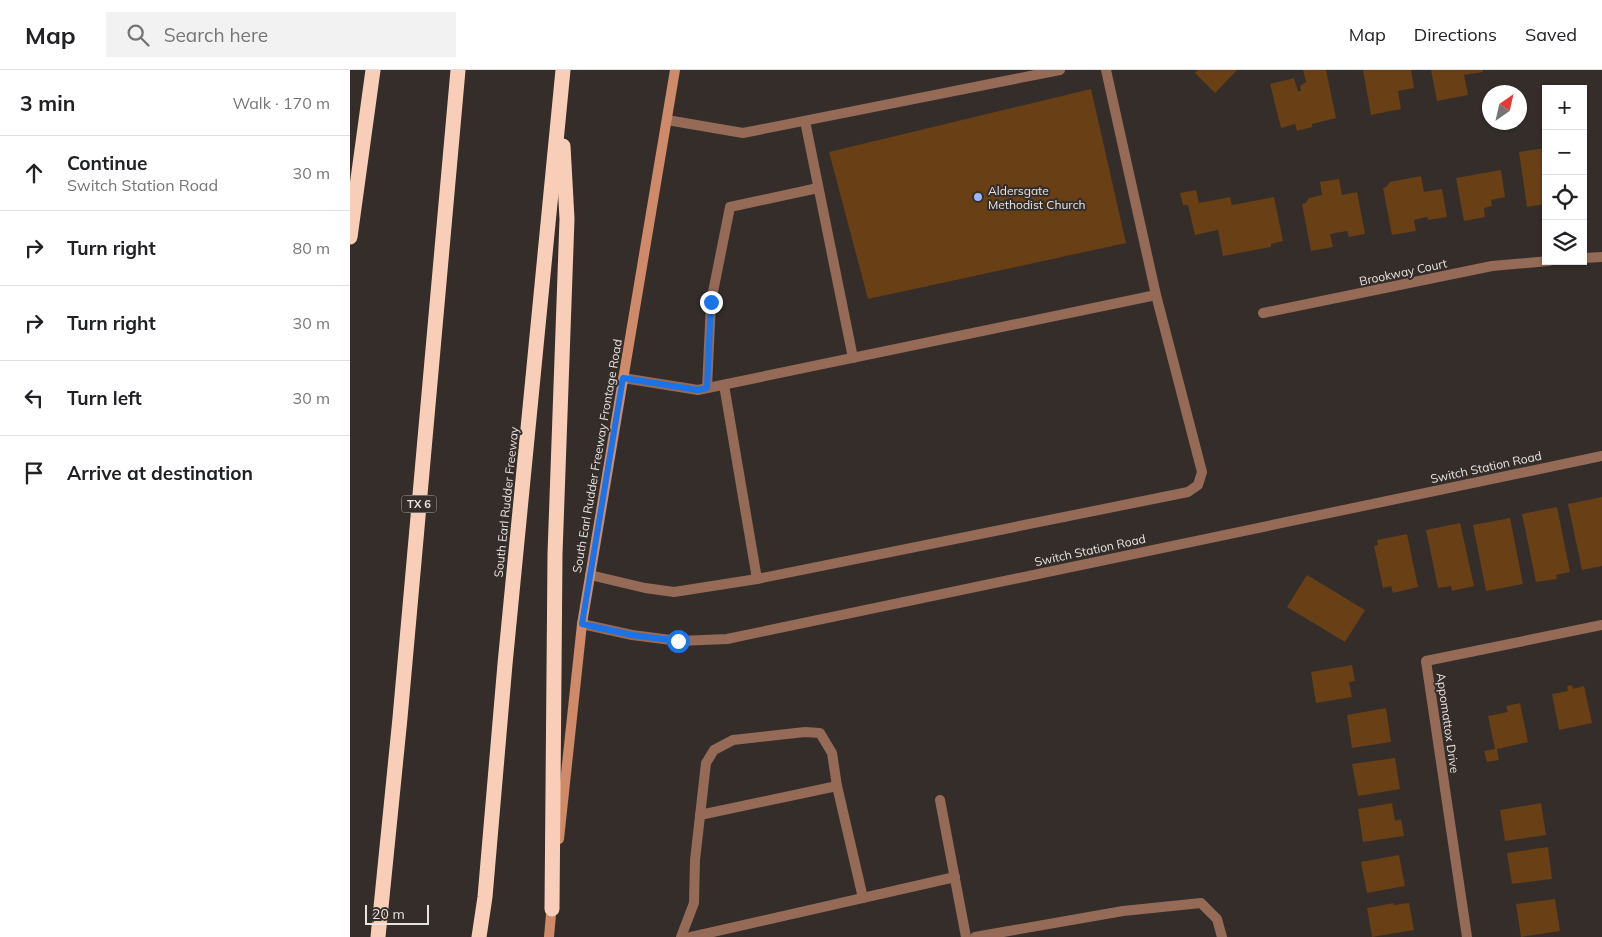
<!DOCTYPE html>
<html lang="en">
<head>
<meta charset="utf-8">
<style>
	body { margin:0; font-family:Mulish,sans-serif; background:#f2f2f2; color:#202124 }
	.controls { position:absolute; right:15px; top:15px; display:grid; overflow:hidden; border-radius:0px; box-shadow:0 1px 4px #0004 }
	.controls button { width:45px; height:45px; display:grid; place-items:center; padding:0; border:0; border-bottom:1px solid #e0e0e0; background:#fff; color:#202124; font:25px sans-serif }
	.compass { position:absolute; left:1132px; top:15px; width:45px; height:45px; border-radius:50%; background:#fff; box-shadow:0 1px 4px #0004; rotate:34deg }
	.scale { position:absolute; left:15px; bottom:12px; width:64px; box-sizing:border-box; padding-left:5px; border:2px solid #e7e3e0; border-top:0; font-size:14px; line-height:18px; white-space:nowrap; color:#e7e3e0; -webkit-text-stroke:4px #342d29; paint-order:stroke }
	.stop { position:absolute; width:15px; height:15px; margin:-11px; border:4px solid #1a73e8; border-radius:50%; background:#fff }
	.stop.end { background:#1a73e8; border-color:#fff; box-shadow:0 1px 5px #0008 }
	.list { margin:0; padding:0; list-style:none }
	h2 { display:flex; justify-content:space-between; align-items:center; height:65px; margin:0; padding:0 20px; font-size:21px }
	h2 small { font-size:16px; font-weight:400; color:#757577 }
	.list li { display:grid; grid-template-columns:32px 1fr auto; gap:15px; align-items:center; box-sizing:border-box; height:75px; padding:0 20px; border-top:1px solid #e0e0e0 }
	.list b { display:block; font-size:19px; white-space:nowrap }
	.list p { margin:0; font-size:16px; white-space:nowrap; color:#757577 }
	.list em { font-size:16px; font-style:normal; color:#757577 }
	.icon { flex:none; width:28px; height:28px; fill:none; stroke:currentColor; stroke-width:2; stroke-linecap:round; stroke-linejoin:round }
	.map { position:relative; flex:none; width:1252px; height:867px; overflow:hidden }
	header { display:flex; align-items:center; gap:30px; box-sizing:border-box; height:70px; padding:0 25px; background:#fff; border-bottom:1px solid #e0e0e0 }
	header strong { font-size:24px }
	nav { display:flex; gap:28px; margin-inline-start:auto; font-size:18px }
	.search { width:350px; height:45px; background:#f2f2f2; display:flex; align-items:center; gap:12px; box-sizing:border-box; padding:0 18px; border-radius:0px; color:#757577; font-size:19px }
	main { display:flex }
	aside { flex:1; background:#fff }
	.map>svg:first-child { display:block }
	.building { fill:#693f15 }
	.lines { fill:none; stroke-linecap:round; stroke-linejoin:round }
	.service { stroke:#956a56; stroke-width:10 }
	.minor { stroke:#956a56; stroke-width:10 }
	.secondary { stroke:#cf8b69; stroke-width:10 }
	.motorway { stroke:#f9ceb9; stroke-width:15 }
	.route { stroke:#1a73e8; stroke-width:6 }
	.poi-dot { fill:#96b6fd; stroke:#342d29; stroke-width:2 }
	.labels { text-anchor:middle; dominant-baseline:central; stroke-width:4; stroke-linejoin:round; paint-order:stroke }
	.shield { fill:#342d29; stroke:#b1aca9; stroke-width:1 }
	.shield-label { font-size:11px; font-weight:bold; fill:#e7e3e0 }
	.poi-label { font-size:12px; fill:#e7e3e0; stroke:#342d29; text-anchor:start }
	.street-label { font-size:12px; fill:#e7e3e0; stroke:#342d29 }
</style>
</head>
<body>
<header>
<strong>Map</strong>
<div class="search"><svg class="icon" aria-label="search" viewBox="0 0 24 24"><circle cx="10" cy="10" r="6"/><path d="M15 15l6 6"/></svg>Search here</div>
<nav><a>Map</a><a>Directions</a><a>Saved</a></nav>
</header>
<main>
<aside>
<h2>3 min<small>Walk · 170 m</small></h2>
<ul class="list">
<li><svg class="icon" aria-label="ahead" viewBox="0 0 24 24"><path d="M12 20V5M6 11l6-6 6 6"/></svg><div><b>Continue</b><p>Switch Station Road</p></div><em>30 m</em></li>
<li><svg class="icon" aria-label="right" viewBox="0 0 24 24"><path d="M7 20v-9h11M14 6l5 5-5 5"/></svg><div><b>Turn right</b></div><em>80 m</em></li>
<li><svg class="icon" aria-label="right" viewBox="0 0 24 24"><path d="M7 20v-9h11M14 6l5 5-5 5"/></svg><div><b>Turn right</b></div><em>30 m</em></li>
<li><svg class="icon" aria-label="left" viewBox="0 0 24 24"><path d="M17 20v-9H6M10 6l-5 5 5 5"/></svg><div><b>Turn left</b></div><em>30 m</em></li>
<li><svg class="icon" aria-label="arrive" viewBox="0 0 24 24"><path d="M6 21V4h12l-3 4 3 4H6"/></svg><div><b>Arrive at destination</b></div></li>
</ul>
</aside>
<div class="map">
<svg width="1252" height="867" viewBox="0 0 1252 867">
	<rect width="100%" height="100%" fill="#342d29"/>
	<!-- building -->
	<g class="building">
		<path d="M848,0H887L865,23L845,3Z"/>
		<path d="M953,0H976L986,48L962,54V57L947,61L945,54L931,58L920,14L944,8L948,21H951L950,16L956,12Z"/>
		<path d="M1013,0H1061L1064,18L1048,21L1051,39L1021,45Z"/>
		<path d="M1081,0H1133V2L1114,5L1118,25L1087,31Z"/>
		<path d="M741,19L776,173L518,229L479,82Z"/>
		<path d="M1196,78V134L1177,137L1169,82Z"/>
		<path d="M1151,100L1155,127L1141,130L1142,136L1134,138L1135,147L1114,151L1106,108Z"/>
		<path d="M1071,106L1074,122L1092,119L1097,147L1078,150L1077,147L1064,150L1066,161L1042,165L1033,118L1036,117L1040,112Z"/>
		<path d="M989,109L992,125L1007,122L1015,164L999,167L997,161L980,164L983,177L961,181L952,134L956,133L959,128L972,125L970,112Z"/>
		<path d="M846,120L849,133L880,127L882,135L924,127L933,171L921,174V177L873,186L868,160L845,165L838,135H833L830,123Z"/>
		<path d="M1252,427V496L1232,500L1218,434Z"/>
		<path d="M1207,437L1220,502L1206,505L1207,509L1186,512L1172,444Z"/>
		<path d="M1160,448L1173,514L1136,521L1123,455Z"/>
		<path d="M1110,453L1124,516L1102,521L1101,516L1088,518L1076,460Z"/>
		<path d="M1057,464L1068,517L1043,523L1041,516L1033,518L1024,476L1028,475L1027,470Z"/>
		<path d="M957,505L1015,540L995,572L937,537Z"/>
		<path d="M1002,595L1005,611L999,612L1002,627L966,633L961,602Z"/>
		<path d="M1222,615L1223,619L1234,616L1242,653L1209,660L1202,624L1218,621L1217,616Z"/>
		<path d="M1170,633L1178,672L1147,679L1149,690L1137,692L1134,681L1145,679L1138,646L1158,642L1156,636Z"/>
		<path d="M1036,638L1041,672L1002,678L997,645Z"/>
		<path d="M1045,688L1050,719L1008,726L1002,694Z"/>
		<path d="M1042,733L1045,751L1051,749L1054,766L1013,772L1008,739Z"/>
		<path d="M1191,733L1196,765L1155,771L1150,740Z"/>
		<path d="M1198,777L1202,809L1162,814L1157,783Z"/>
		<path d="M1049,785L1055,816L1017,823L1011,792Z"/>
		<path d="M1205,829L1210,861L1171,867L1166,834Z"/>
		<path d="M1044,833V835L1059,833L1064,860L1022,867L1017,838Z"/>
	</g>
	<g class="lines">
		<!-- service -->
		<g class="service">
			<path d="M317,50L393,63L710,0"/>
			<path d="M455,51L503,288"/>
			<path d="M273,308L348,320L806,225L756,0"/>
			<path d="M374,315L407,509"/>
			<path d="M357,318L361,232L380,137L468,118"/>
			<path d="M240,505L295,518L324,522L407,509L838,422L848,415L852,402L806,225"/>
			<path d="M232,554L282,565L329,571L377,569L1252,386"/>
			<path d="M590,730L616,867"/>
			<path d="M350,745L487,716"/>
			<path d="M331,867L344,833L345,790L356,693L364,680L383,670L455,662L470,663L482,683L487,716L513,828"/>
			<path d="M341,867L605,807"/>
			<path d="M625,867L773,841L851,833L867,849L872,867"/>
		</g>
		<!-- minor -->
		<g class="minor">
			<path d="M1233,188L1252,187"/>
			<path d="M913,243L1142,196L1199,191"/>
			<path d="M1117,867L1076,591L1252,555"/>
		</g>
		<!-- secondary -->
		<g class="secondary">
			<path d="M209,769L232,554L325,0"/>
			<path d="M199,867L202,833"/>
		</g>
		<!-- motorway -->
		<g class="motorway">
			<path d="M0,167L23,0"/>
			<path d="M202,839L205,484L217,149L213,76"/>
			<path d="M28,867L50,648L108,0"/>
			<path d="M129,867L135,827L155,594L213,0"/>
		</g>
	</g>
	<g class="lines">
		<!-- route -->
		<path class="route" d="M328,571L282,565L232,554L273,308L348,320L357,318L361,232"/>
	</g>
	<!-- markers -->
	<circle class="poi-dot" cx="628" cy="127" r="5"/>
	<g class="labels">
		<!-- shield labels -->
		<rect class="shield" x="51.5" y="425.5" width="35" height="17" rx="4"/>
		<g class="shield-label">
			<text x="69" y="434">TX 6</text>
		</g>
		<!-- poi labels -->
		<g class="poi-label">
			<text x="638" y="120">Aldersgate<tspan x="638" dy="14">Methodist Church</tspan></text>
		</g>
		<!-- street labels -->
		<g class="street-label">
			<text transform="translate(1053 202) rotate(-12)">Brookway Court</text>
			<text transform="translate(247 386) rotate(-80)">South Earl Rudder Freeway Frontage Road</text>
			<text transform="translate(1136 397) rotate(-12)">Switch Station Road</text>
			<text transform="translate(156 432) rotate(-84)">South Earl Rudder Freeway</text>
			<text transform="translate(740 480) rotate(-12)">Switch Station Road</text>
			<text transform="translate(1098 653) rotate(82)">Appomattox Drive</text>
		</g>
	</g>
</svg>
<div class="controls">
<button>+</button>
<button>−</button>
<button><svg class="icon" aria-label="locate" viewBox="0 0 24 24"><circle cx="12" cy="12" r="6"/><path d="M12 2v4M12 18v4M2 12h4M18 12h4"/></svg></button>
<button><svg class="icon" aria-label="layers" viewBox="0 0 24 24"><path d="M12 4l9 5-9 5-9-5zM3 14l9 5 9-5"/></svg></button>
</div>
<svg class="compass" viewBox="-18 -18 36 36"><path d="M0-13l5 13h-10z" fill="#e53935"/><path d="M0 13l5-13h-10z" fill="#757577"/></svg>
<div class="scale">20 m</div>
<div class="stop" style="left:328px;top:571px"></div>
<div class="stop end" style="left:361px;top:232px"></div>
</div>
</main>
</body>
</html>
